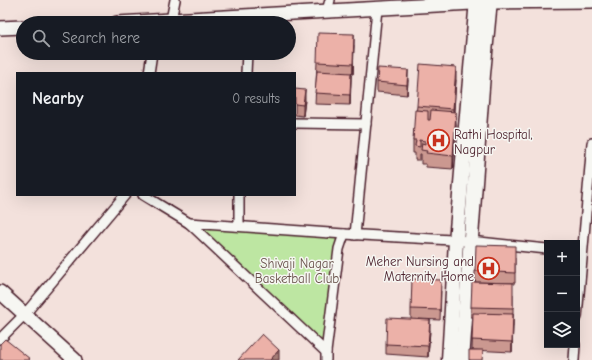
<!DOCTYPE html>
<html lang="en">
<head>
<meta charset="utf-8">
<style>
	body { margin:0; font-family:"Comic Neue",sans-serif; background:#242831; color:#f1f3f6 }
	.controls { position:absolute; right:12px; bottom:12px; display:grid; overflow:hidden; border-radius:0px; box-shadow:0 4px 16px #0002 }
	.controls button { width:36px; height:36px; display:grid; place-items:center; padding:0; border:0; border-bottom:1px solid #363941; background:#171b24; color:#f1f3f6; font:20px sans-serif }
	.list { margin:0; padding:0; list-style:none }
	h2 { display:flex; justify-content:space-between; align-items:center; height:52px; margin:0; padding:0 16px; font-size:17px }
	h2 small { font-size:13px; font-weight:400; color:#9ea1a6 }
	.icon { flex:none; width:22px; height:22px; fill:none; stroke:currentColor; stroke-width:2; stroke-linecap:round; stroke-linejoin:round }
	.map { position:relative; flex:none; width:592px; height:360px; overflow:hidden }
	.search { position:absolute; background:#171b24; box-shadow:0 4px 16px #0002; left:16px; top:16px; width:280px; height:44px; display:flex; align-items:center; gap:10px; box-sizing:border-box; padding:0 14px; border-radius:22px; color:#9ea1a6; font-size:15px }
	.panel { position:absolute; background:#171b24; box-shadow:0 4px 16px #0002; left:16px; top:72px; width:280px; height:124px; border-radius:0px }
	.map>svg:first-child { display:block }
	.green { fill:#bde6a2; stroke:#848266 }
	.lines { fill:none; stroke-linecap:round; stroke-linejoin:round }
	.street-casing { stroke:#4a1f2b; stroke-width:12 }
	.secondary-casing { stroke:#4a1f2b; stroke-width:16 }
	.primary-casing { stroke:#4a1f2b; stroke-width:17 }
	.street { stroke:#f6f6f2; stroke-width:9 }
	.secondary { stroke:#f6f6f2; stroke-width:13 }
	.primary { stroke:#f6f6f2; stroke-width:14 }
	.wall { fill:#cb9890; stroke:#4a1f2b }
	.shaded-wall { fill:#a57c76; stroke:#4a1f2b }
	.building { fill:#ecb1a8; stroke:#4a1f2b }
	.labels { text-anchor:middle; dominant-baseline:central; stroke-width:3; stroke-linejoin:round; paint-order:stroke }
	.poi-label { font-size:13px; fill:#4a1f2b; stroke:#f6f6f2; text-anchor:start }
	.park-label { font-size:13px; fill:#675149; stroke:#f6f6f2 }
</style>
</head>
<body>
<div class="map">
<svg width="592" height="360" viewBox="0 0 592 360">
	<rect width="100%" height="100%" fill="#f3e1dc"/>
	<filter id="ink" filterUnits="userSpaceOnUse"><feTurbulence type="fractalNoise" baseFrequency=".025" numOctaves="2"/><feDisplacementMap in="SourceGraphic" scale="8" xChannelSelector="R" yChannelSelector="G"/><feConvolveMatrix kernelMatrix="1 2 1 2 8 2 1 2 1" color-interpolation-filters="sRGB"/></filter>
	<g filter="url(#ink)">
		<!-- green -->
		<path class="green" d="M189,223L340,236L324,346Z"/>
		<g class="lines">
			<defs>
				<g id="street">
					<path d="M327,11L330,0"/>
					<path d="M171,20L175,0"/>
					<path d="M149,73L152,53"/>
					<path d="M246,73L247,53"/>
					<path d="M295,123L366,124"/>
					<path d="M143,195L189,223L326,352"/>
					<path d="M189,223L344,234L470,241L547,249"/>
					<path d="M239,226V195"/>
					<path d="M355,235L377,9"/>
					<path d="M577,317L592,143"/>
					<path d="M0,339L25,314L125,195"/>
					<path d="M326,360V352L339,249L344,234"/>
					<path d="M574,360L575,345"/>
				</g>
				<g id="secondary">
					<path d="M117,23L490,2L592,1"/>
					<path d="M0,28L23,27"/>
					<path d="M0,292L75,360"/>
				</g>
				<g id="primary">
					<path d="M449,360L456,241L477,0"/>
					<path d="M462,360L483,74L490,0"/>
				</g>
			</defs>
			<!-- street casing -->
			<use href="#street" class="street-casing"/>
			<!-- secondary casing -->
			<use href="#secondary" class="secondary-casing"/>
			<!-- primary casing -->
			<use href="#primary" class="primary-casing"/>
			<!-- street -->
			<use href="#street" class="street"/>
			<!-- secondary -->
			<use href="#secondary" class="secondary"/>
			<!-- primary -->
			<use href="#primary" class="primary"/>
		</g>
		<!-- wall -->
		<g class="wall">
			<path d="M354,45L353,74H351L350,105L315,104L317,62Z"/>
			<path d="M408,80L407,95L377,92V82Z"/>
			<path d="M456,80L454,111L456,125L453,169L426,167V164H421V154H420V160H415V153H413V140L417,106Z"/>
			<path d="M295,89L305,100L303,116L295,115Z"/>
			<path d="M515,257V283L475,282V271Z"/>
			<path d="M441,291L440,320L419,319L430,330L428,357L386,354V344L411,319V309Z"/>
			<path d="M513,294V325L512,352L472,350L473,317H471V307Z"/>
		</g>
		<!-- shaded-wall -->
		<g class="shaded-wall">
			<path d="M354,34V45L353,74V64Z"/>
			<path d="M456,67V80L453,122V109Z"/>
			<path d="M408,70V80L407,95V85Z"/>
			<path d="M351,73V84L350,105V95Z"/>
			<path d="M305,90V100L303,116V105Z"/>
			<path d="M456,112V125L453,169V156Z"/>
			<path d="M513,314V325L512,352V342Z"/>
			<path d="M430,320V330L428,357V346Z"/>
			<path d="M279,350V360H270Z"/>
		</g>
		<!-- building -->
		<g class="building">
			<path d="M318,33L354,34L353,64L317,62Z"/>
			<path d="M420,64L456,67L453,109L417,106Z"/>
			<path d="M378,68L408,70L407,85L377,82Z"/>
			<path d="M317,71L351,73L350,95L315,93Z"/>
			<path d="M295,89L305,90L303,105L295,104Z"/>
			<path d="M415,110L428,111V120H430L431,110L456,112L453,156L426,153L427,151L421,150L422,143L425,144V141L419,140V141H420V147L415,146L416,140H413Z"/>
			<path d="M476,245L515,246V273L475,271Z"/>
			<path d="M412,279L441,280L440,310L411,309Z"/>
			<path d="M472,282L513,283V308L471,307Z"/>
			<path d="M473,313L513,314L512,342L472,340Z"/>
			<path d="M387,318L430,320L428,346L386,344Z"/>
			<path d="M262,334L279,350L270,360H238Z"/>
			<path d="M5,339L30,359L29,360H0V344Z"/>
			<path d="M469,350H483L482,360H469Z"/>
		</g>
	</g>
	<!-- icons -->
	<defs>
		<symbol id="hospital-ring" viewBox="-11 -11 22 22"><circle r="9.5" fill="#f6f6f2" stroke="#c8321e" stroke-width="1.5"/><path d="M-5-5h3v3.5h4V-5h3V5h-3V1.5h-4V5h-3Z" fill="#c8321e"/></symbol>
	</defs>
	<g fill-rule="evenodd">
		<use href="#hospital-ring" x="426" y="128" width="25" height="25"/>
		<use href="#hospital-ring" x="476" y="256" width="25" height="25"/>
	</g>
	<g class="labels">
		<!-- poi labels -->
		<g class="poi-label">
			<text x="454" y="134">Rathi Hospital,<tspan x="454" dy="15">Nagpur</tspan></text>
			<text x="474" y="261" text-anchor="end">Meher Nursing and<tspan x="474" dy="15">Maternity Home</tspan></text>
		</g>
		<!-- park labels -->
		<g class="park-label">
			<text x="297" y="263">Shivaji Nagar<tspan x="297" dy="15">Basketball Club</tspan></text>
		</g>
	</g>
</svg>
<div class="controls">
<button>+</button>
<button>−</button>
<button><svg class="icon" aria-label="layers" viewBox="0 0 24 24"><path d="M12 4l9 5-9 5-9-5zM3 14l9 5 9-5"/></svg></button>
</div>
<div class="search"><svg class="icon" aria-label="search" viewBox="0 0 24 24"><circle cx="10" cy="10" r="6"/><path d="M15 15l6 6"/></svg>Search here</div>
<section class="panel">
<h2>Nearby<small>0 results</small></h2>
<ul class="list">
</ul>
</section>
</div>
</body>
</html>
